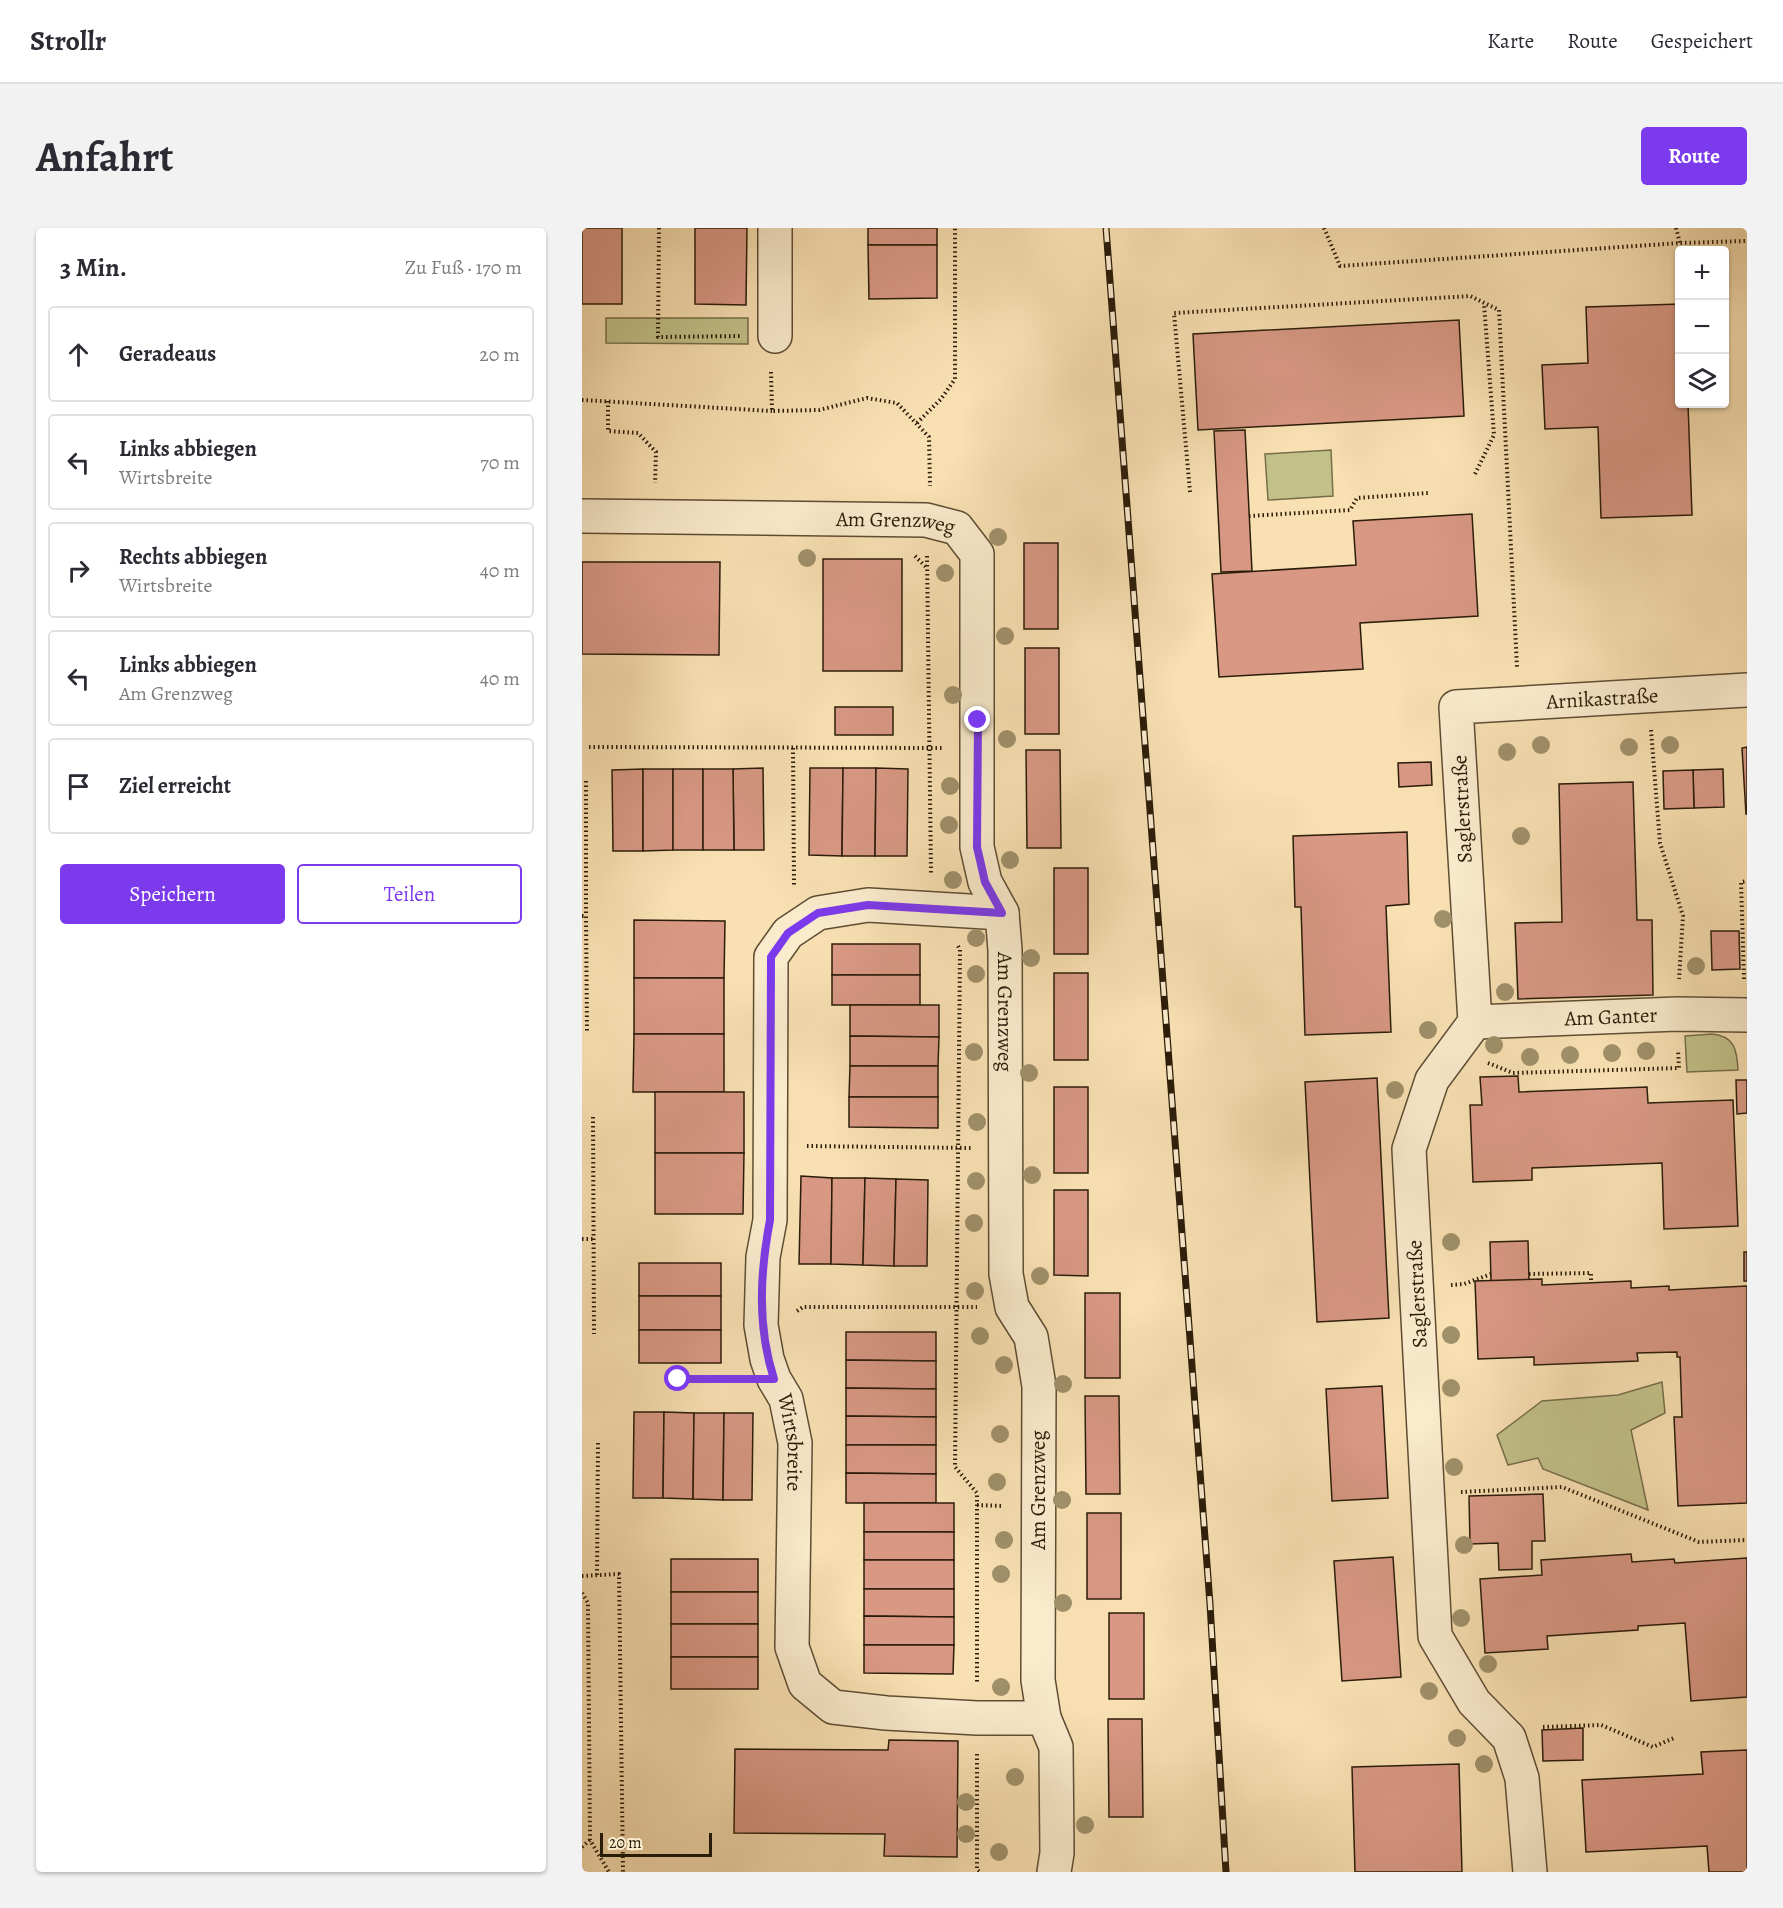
<!DOCTYPE html>
<html lang="de">
<head>
<meta charset="utf-8">
<style>
	body { margin:0; font-family:Alegreya,serif; background:#f2f2f3; color:#2b2b33 }
	.controls { position:absolute; right:18px; top:18px; display:grid; overflow:hidden; border-radius:6px; box-shadow:0 2px 4px #0004 }
	.controls button { width:54px; height:54px; display:grid; place-items:center; padding:0; border:0; border-bottom:2px solid #e1e1e2; background:#fff; color:#2b2b33; font:30px sans-serif }
	.scale { position:absolute; left:18px; bottom:15px; width:112px; box-sizing:border-box; padding-left:6px; border:3px solid #2b1c09; border-top:0; font-size:16px; line-height:21px; white-space:nowrap; color:#2b1c09; -webkit-text-stroke:4px #faebcd; paint-order:stroke }
	.stop { position:absolute; width:18px; height:18px; margin:-14px; border:4px solid #7c3aed; border-radius:50%; background:#fff }
	.stop.end { background:#7c3aed; border-color:#fff; box-shadow:0 2px 6px #0008 }
	.list { margin:0; padding:0; list-style:none }
	h2 { display:flex; justify-content:space-between; align-items:center; height:78px; margin:0; padding:0 24px; font-size:26px }
	h2 small { font-size:20px; font-weight:400; color:#7c7c81 }
	.list li { display:grid; grid-template-columns:39px 1fr auto; gap:18px; align-items:center; box-sizing:border-box; height:96px; margin:0 12px 12px; padding:0 12px; border:2px solid #e1e1e2; border-radius:6px }
	.list b { display:block; font-size:22px; white-space:nowrap }
	.list p { margin:0; font-size:20px; white-space:nowrap; color:#7c7c81 }
	.list em { font-size:20px; font-style:normal; color:#7c7c81 }
	.actions { display:flex; gap:12px; padding:18px 24px }
	.actions a { flex:1; padding:14px 0; border:2px solid #7c3aed; border-radius:6px; text-align:center; font-size:21px; color:#7c3aed }
	.actions .main { background:#7c3aed; color:#fff }
	.icon { flex:none; width:33px; height:33px; fill:none; stroke:currentColor; stroke-width:2; stroke-linecap:round; stroke-linejoin:round }
	.map { position:relative; flex:none; width:1165px; height:1644px; overflow:hidden; border-radius:6px }
	header { display:flex; align-items:center; gap:36px; box-sizing:border-box; height:84px; padding:0 30px; background:#fff; border-bottom:2px solid #e1e1e2 }
	header strong { font-size:28px }
	nav { display:flex; gap:33px; margin-inline-start:auto; font-size:21px }
	.intro { display:flex; align-items:center; justify-content:space-between; box-sizing:border-box; height:144px; padding:0 36px }
	h1 { margin:0; font-size:42px }
	.button { padding:15px 27px; border-radius:6px; background:#7c3aed; color:#fff; font-size:21px; font-weight:700 }
	main { display:flex; gap:36px; padding:0 36px }
	aside { flex:1; background:#fff; border-radius:6px; box-shadow:0 2px 4px #0004 }
	.map>svg:first-child { display:block }
	.green { fill:#c2c189; stroke:#766e49; stroke-width:1.5 }
	.building { fill:#d89884; stroke:#2b1c09; stroke-width:1.5 }
	.lines { fill:none; stroke-linecap:round; stroke-linejoin:round }
	.minor-casing { stroke:#5e4d33; stroke-width:36 }
	.path { stroke:#2b1c09; stroke-width:4; stroke-dasharray:1.5 3; stroke-linecap:butt }
	.minor { stroke:#faebcd; stroke-width:33 }
	.rail-casing { stroke:#2b1c09; stroke-width:7 }
	.rail { stroke:#faebcd; stroke-width:4.5; stroke-dasharray:14; stroke-linecap:butt }
	.tree { fill:#a0906a }
	.route { stroke:#7c3aed; stroke-width:8 }
	.labels { text-anchor:middle; dominant-baseline:central; stroke-width:5; stroke-linejoin:round; paint-order:stroke }
	.street-label { font-size:21px; fill:#2b1c09; stroke:#faebcd }
</style>
</head>
<body>
<header>
<strong>Strollr</strong>
<nav><a>Karte</a><a>Route</a><a>Gespeichert</a></nav>
</header>
<div class="intro"><h1>Anfahrt</h1><a class="button">Route</a></div>
<main>
<aside>
<h2>3 Min.<small>Zu Fuß · 170 m</small></h2>
<ul class="list">
<li><svg class="icon" aria-label="ahead" viewBox="0 0 24 24"><path d="M12 20V5M6 11l6-6 6 6"/></svg><div><b>Geradeaus</b></div><em>20 m</em></li>
<li><svg class="icon" aria-label="left" viewBox="0 0 24 24"><path d="M17 20v-9H6M10 6l-5 5 5 5"/></svg><div><b>Links abbiegen</b><p>Wirtsbreite</p></div><em>70 m</em></li>
<li><svg class="icon" aria-label="right" viewBox="0 0 24 24"><path d="M7 20v-9h11M14 6l5 5-5 5"/></svg><div><b>Rechts abbiegen</b><p>Wirtsbreite</p></div><em>40 m</em></li>
<li><svg class="icon" aria-label="left" viewBox="0 0 24 24"><path d="M17 20v-9H6M10 6l-5 5 5 5"/></svg><div><b>Links abbiegen</b><p>Am Grenzweg</p></div><em>40 m</em></li>
<li><svg class="icon" aria-label="arrive" viewBox="0 0 24 24"><path d="M6 21V4h12l-3 4 3 4H6"/></svg><div><b>Ziel erreicht</b></div></li>
</ul>
<div class="actions"><a class="main">Speichern</a><a>Teilen</a></div>
</aside>
<div class="map">
<svg width="1165" height="1644" viewBox="0 0 1165 1644">
	<rect width="100%" height="100%" fill="#f8e0b2"/>
	<filter id="stains"><feTurbulence type="fractalNoise" baseFrequency=".00333" numOctaves="4"/><feColorMatrix values="0 0 0 0 .2 0 0 0 0 .09 0 0 0 0 .02 0 0 0 .5 -.17"/></filter>
	<radialGradient id="worn" r=".72"><stop offset=".6" stop-color="#630" stop-opacity="0"/><stop offset="1" stop-color="#630" stop-opacity=".3"/></radialGradient>
	<!-- green -->
	<g class="green">
		<path d="M24,90H166V116L24,115Z"/>
		<path d="M749,222L751,268L686,272L683,226Z"/>
		<path d="M1130,806C1152,808 1155,821 1156,842L1105,844L1103,808Z"/>
		<path d="M1080,1154L1083,1185L1049,1202L1066,1282L961,1241L956,1230L926,1237L915,1207L960,1173L1036,1167Z"/>
	</g>
	<!-- building -->
	<g class="building">
		<rect x="0" y="0" width="40" height="76"/>
		<path d="M113,0H165L164,77L113,76Z"/>
		<rect x="286" y="0" width="69" height="17"/>
		<path d="M286,17H355V70L287,71Z"/>
		<path d="M1098,76V176H1106L1110,287L1019,290L1016,199L963,201L960,137L1006,135L1004,79Z"/>
		<path d="M877,92L882,188L616,202L611,106Z"/>
		<path d="M663,202L670,343L639,344L632,203Z"/>
		<path d="M890,286L896,388L778,395L781,441L637,449L630,346L774,337L771,293Z"/>
		<rect x="442" y="315" width="34" height="86"/>
		<rect x="241" y="331" width="79" height="112"/>
		<path d="M0,334H138L137,427L0,426Z"/>
		<rect x="443" y="420" width="34" height="86"/>
		<rect x="253" y="479" width="58" height="28"/>
		<path d="M1165,519V586H1164L1160,520Z"/>
		<path d="M444,522H478L479,620H445Z"/>
		<path d="M849,534L850,557L817,559L816,535Z"/>
		<path d="M181,540L182,622H152L151,541Z"/>
		<path d="M228,540H261L260,628L227,627Z"/>
		<path d="M261,540H294L293,628H260Z"/>
		<path d="M294,540L326,541L325,628H293Z"/>
		<path d="M61,541V623H31L30,542Z"/>
		<path d="M61,541H91V622L61,623Z"/>
		<rect x="91" y="541" width="30" height="81"/>
		<path d="M121,541H151L152,622H121Z"/>
		<path d="M1141,541L1142,579L1112,580L1111,542Z"/>
		<path d="M1111,542L1112,580L1082,581L1081,543Z"/>
		<path d="M1051,554L1055,692H1070L1071,767L936,771L933,695L980,694L977,556Z"/>
		<path d="M825,604L827,676L804,678L809,804L723,807L719,679H713L711,608Z"/>
		<rect x="472" y="640" width="34" height="86"/>
		<path d="M52,692L143,693L142,750H52Z"/>
		<path d="M1129,703H1157L1158,741L1130,742Z"/>
		<rect x="250" y="716" width="88" height="31"/>
		<rect x="472" y="745" width="34" height="87"/>
		<rect x="250" y="747" width="88" height="30"/>
		<rect x="52" y="750" width="90" height="56"/>
		<path d="M268,777H357V809L268,808Z"/>
		<path d="M52,806H142V864H51Z"/>
		<path d="M268,808L357,809L356,838H268Z"/>
		<path d="M268,838H356V869H267Z"/>
		<path d="M936,848L937,864L1065,859L1066,875L1151,872L1156,998L1082,1001L1080,935L950,940V952L891,954L888,877H900L898,849Z"/>
		<path d="M795,850L807,1090L735,1094L723,854Z"/>
		<path d="M1154,852H1165V885L1155,886Z"/>
		<rect x="472" y="859" width="34" height="86"/>
		<rect x="73" y="864" width="89" height="61"/>
		<path d="M267,869H356V900L267,899Z"/>
		<path d="M73,925H162L161,986H73Z"/>
		<path d="M219,948L250,950L249,1036H217Z"/>
		<path d="M250,950H283L281,1037L249,1036Z"/>
		<path d="M283,950L314,951L312,1038L281,1037Z"/>
		<path d="M314,951L346,952L345,1038H312Z"/>
		<path d="M472,962H506V1048L472,1047Z"/>
		<path d="M946,1013L947,1052L909,1053L908,1014Z"/>
		<rect x="1162" y="1024" width="3" height="29"/>
		<rect x="57" y="1035" width="82" height="33"/>
		<path d="M960,1051V1057L1049,1053V1060L1087,1058V1062L1165,1058V1275L1096,1278L1092,1189H1100L1098,1129H1095V1124L1055,1125L1056,1133L952,1137V1129L896,1131L893,1053Z"/>
		<rect x="503" y="1065" width="35" height="85"/>
		<rect x="57" y="1068" width="82" height="34"/>
		<rect x="57" y="1102" width="82" height="33"/>
		<path d="M264,1104H354V1133L264,1132Z"/>
		<path d="M264,1132L354,1133V1161L264,1160Z"/>
		<path d="M800,1158L806,1270L750,1273L744,1161Z"/>
		<path d="M264,1160L354,1161V1189L264,1188Z"/>
		<path d="M503,1168H537L538,1266H504Z"/>
		<path d="M52,1184H82L81,1270H51Z"/>
		<path d="M82,1184L112,1185L111,1271L81,1270Z"/>
		<path d="M112,1185H142L141,1272L111,1271Z"/>
		<path d="M142,1185H171L170,1272H141Z"/>
		<path d="M264,1188L354,1189V1217H264Z"/>
		<path d="M264,1217H354V1246L264,1245Z"/>
		<path d="M264,1245L354,1246V1275H264Z"/>
		<path d="M961,1266L963,1313H950V1341L917,1342L916,1315L888,1316L887,1268Z"/>
		<rect x="282" y="1275" width="90" height="29"/>
		<rect x="505" y="1285" width="34" height="86"/>
		<rect x="282" y="1304" width="90" height="28"/>
		<path d="M1049,1326L1050,1334L1092,1331L1093,1335L1165,1330V1469L1109,1473L1103,1395L1056,1398V1402L965,1408L966,1421L903,1425L898,1351L960,1347L959,1332Z"/>
		<path d="M811,1329L819,1449L760,1453L752,1333Z"/>
		<rect x="89" y="1331" width="87" height="33"/>
		<rect x="282" y="1332" width="90" height="29"/>
		<path d="M282,1361H372V1389L282,1388Z"/>
		<rect x="89" y="1364" width="87" height="32"/>
		<rect x="527" y="1385" width="35" height="86"/>
		<path d="M282,1388L372,1389V1417H282Z"/>
		<rect x="89" y="1396" width="87" height="33"/>
		<path d="M282,1417H372L371,1446L282,1445Z"/>
		<rect x="89" y="1429" width="87" height="32"/>
		<path d="M526,1491H560L561,1589H527Z"/>
		<path d="M1001,1500V1532L961,1533L960,1502Z"/>
		<path d="M307,1512L376,1513L375,1629L302,1628L303,1606L152,1605L153,1521L306,1522Z"/>
		<path d="M1165,1522V1644H1127L1125,1618L1004,1624L1000,1552L1121,1546L1119,1524Z"/>
		<path d="M877,1536L880,1644H773L770,1539Z"/>
	</g>
	<g class="lines">
		<defs>
			<g id="minor">
				<path d="M193,0V108"/>
				<path id="s1" d="M0,288L344,292L375,300L395,326V619L403,654L420,685L423,722L424,1046L430,1079L449,1109L457,1158L456,1452L462,1490L474,1519L475,1625L472,1644"/>
				<path id="s2" d="M420,685L286,677L236,685L206,705L189,729L188,992L181,1029L179,1097L185,1131L192,1151L204,1171L213,1215L210,1419L223,1456L251,1479L304,1485L395,1490H462"/>
				<path id="s3" d="M893,794L1095,786L1165,787"/>
				<path id="s4" d="M948,1644L940,1550L927,1510L892,1474L853,1408L827,921L850,852L893,794L874,479L1165,462"/>
			</g>
		</defs>
		<!-- minor casing -->
		<use href="#minor" class="minor-casing"/>
		<!-- path -->
		<g class="path">
			<path d="M77,0L76,109L159,108"/>
			<path d="M742,0L758,38L1098,15L1165,13"/>
			<path d="M1094,0L1098,15"/>
			<path d="M189,144L190,183L237,182L285,170L315,175L347,209L348,258"/>
			<path d="M0,172L190,183"/>
			<path d="M26,173V203L56,205L74,224L73,255"/>
			<path d="M335,195L359,171L373,151V0"/>
			<path d="M893,246L912,207L902,76"/>
			<path d="M608,264L592,85L888,68L917,82L935,439"/>
			<path d="M667,288L768,282L775,270L846,265"/>
			<path d="M333,328L344,339"/>
			<path d="M345,328L349,645"/>
			<path d="M1069,502L1078,615L1101,688L1097,751"/>
			<path d="M7,519L360,520"/>
			<path d="M211,520L212,657"/>
			<path d="M4,553V688"/>
			<path d="M0,688H4L5,804"/>
			<path d="M376,718L378,722L373,1239L395,1265V1455"/>
			<path d="M1162,751L1159,654L1165,653"/>
			<path d="M906,835L931,845L1097,840L1096,822"/>
			<path d="M11,889L12,1106"/>
			<path d="M225,918L389,920"/>
			<path d="M0,1011H12"/>
			<path d="M947,1046L1009,1045V1055"/>
			<path d="M869,1057L882,1056L909,1046"/>
			<path d="M215,1083L221,1079H395"/>
			<path d="M96,1151H155"/>
			<path d="M879,1264L980,1259L1117,1314L1165,1312"/>
			<path d="M395,1277L421,1278"/>
			<path d="M15,1347L16,1213"/>
			<path d="M0,1348L37,1346L41,1644"/>
			<path d="M0,1365L6,1375L8,1612L27,1644"/>
			<path d="M961,1499L1019,1497L1071,1519L1092,1510"/>
			<path d="M395,1526V1642L398,1644"/>
			<path d="M0,1619L8,1612"/>
		</g>
		<!-- minor -->
		<use href="#minor" class="minor"/>
		<defs>
			<path id="rail" d="M524,0L628,1376L644,1644"/>
		</defs>
		<!-- rail casing -->
		<use href="#rail" class="rail-casing"/>
		<!-- rail -->
		<use href="#rail" class="rail"/>
	</g>
	<!-- trees -->
	<g class="tree">
		<circle cx="416" cy="309" r="9"/>
		<circle cx="225" cy="330" r="9"/>
		<circle cx="363" cy="345" r="9"/>
		<circle cx="423" cy="408" r="9"/>
		<circle cx="371" cy="467" r="9"/>
		<circle cx="425" cy="511" r="9"/>
		<circle cx="959" cy="517" r="9"/>
		<circle cx="1088" cy="517" r="9"/>
		<circle cx="1047" cy="519" r="9"/>
		<circle cx="925" cy="524" r="9"/>
		<circle cx="368" cy="558" r="9"/>
		<circle cx="367" cy="597" r="9"/>
		<circle cx="939" cy="608" r="9"/>
		<circle cx="428" cy="632" r="9"/>
		<circle cx="371" cy="652" r="9"/>
		<circle cx="861" cy="691" r="9"/>
		<circle cx="394" cy="710" r="9"/>
		<circle cx="449" cy="730" r="9"/>
		<circle cx="1114" cy="738" r="9"/>
		<circle cx="394" cy="746" r="9"/>
		<circle cx="923" cy="764" r="9"/>
		<circle cx="846" cy="802" r="9"/>
		<circle cx="912" cy="817" r="9"/>
		<circle cx="1064" cy="823" r="9"/>
		<circle cx="392" cy="824" r="9"/>
		<circle cx="1030" cy="825" r="9"/>
		<circle cx="988" cy="827" r="9"/>
		<circle cx="948" cy="829" r="9"/>
		<circle cx="447" cy="845" r="9"/>
		<circle cx="813" cy="862" r="9"/>
		<circle cx="395" cy="894" r="9"/>
		<circle cx="450" cy="947" r="9"/>
		<circle cx="394" cy="953" r="9"/>
		<circle cx="392" cy="995" r="9"/>
		<circle cx="869" cy="1014" r="9"/>
		<circle cx="458" cy="1048" r="9"/>
		<circle cx="393" cy="1063" r="9"/>
		<circle cx="869" cy="1107" r="9"/>
		<circle cx="398" cy="1108" r="9"/>
		<circle cx="422" cy="1137" r="9"/>
		<circle cx="481" cy="1156" r="9"/>
		<circle cx="869" cy="1160" r="9"/>
		<circle cx="418" cy="1206" r="9"/>
		<circle cx="872" cy="1239" r="9"/>
		<circle cx="415" cy="1254" r="9"/>
		<circle cx="480" cy="1272" r="9"/>
		<circle cx="422" cy="1312" r="9"/>
		<circle cx="882" cy="1317" r="9"/>
		<circle cx="419" cy="1346" r="9"/>
		<circle cx="481" cy="1375" r="9"/>
		<circle cx="879" cy="1390" r="9"/>
		<circle cx="906" cy="1436" r="9"/>
		<circle cx="419" cy="1459" r="9"/>
		<circle cx="847" cy="1463" r="9"/>
		<circle cx="875" cy="1510" r="9"/>
		<circle cx="902" cy="1536" r="9"/>
		<circle cx="433" cy="1549" r="9"/>
		<circle cx="384" cy="1574" r="9"/>
		<circle cx="503" cy="1597" r="9"/>
		<circle cx="384" cy="1606" r="9"/>
		<circle cx="417" cy="1624" r="9"/>
	</g>
	<g class="lines">
		<!-- route -->
		<path class="route" d="M96,1151H192C175,1098 178,1045 188,992L189,729L206,705L236,685L286,677L420,685L403,654L395,619L396,492"/>
	</g>
	<g class="labels">
		<!-- street labels -->
		<g class="street-label">
			<text stroke="none"><textPath href="#s1" startOffset="314">Am Grenzweg</textPath></text>
			<text stroke="none"><textPath href="#s4" startOffset="1358">Arnikastraße</textPath></text>
			<text transform="translate(880 581) rotate(-93)">Saglerstraße</text>
			<text stroke="none"><textPath href="#s1" startOffset="872">Am Grenzweg</textPath></text>
			<text stroke="none"><textPath href="#s3" startOffset="136">Am Ganter</textPath></text>
			<text transform="translate(835 1066) rotate(-93)">Saglerstraße</text>
			<text stroke="none"><textPath href="#s2" startOffset="742">Wirtsbreite</textPath></text>
			<text transform="translate(456 1262) rotate(-90)">Am Grenzweg</text>
		</g>
	</g>
	<rect width="100%" height="100%" filter="url(#stains)"/>
	<rect width="100%" height="100%" fill="url(#worn)"/>
</svg>
<div class="controls">
<button>+</button>
<button>−</button>
<button><svg class="icon" aria-label="layers" viewBox="0 0 24 24"><path d="M12 4l9 5-9 5-9-5zM3 14l9 5 9-5"/></svg></button>
</div>
<div class="scale">20 m</div>
<div class="stop" style="left:96px;top:1151px"></div>
<div class="stop end" style="left:396px;top:492px"></div>
</div>
</main>
</body>
</html>
